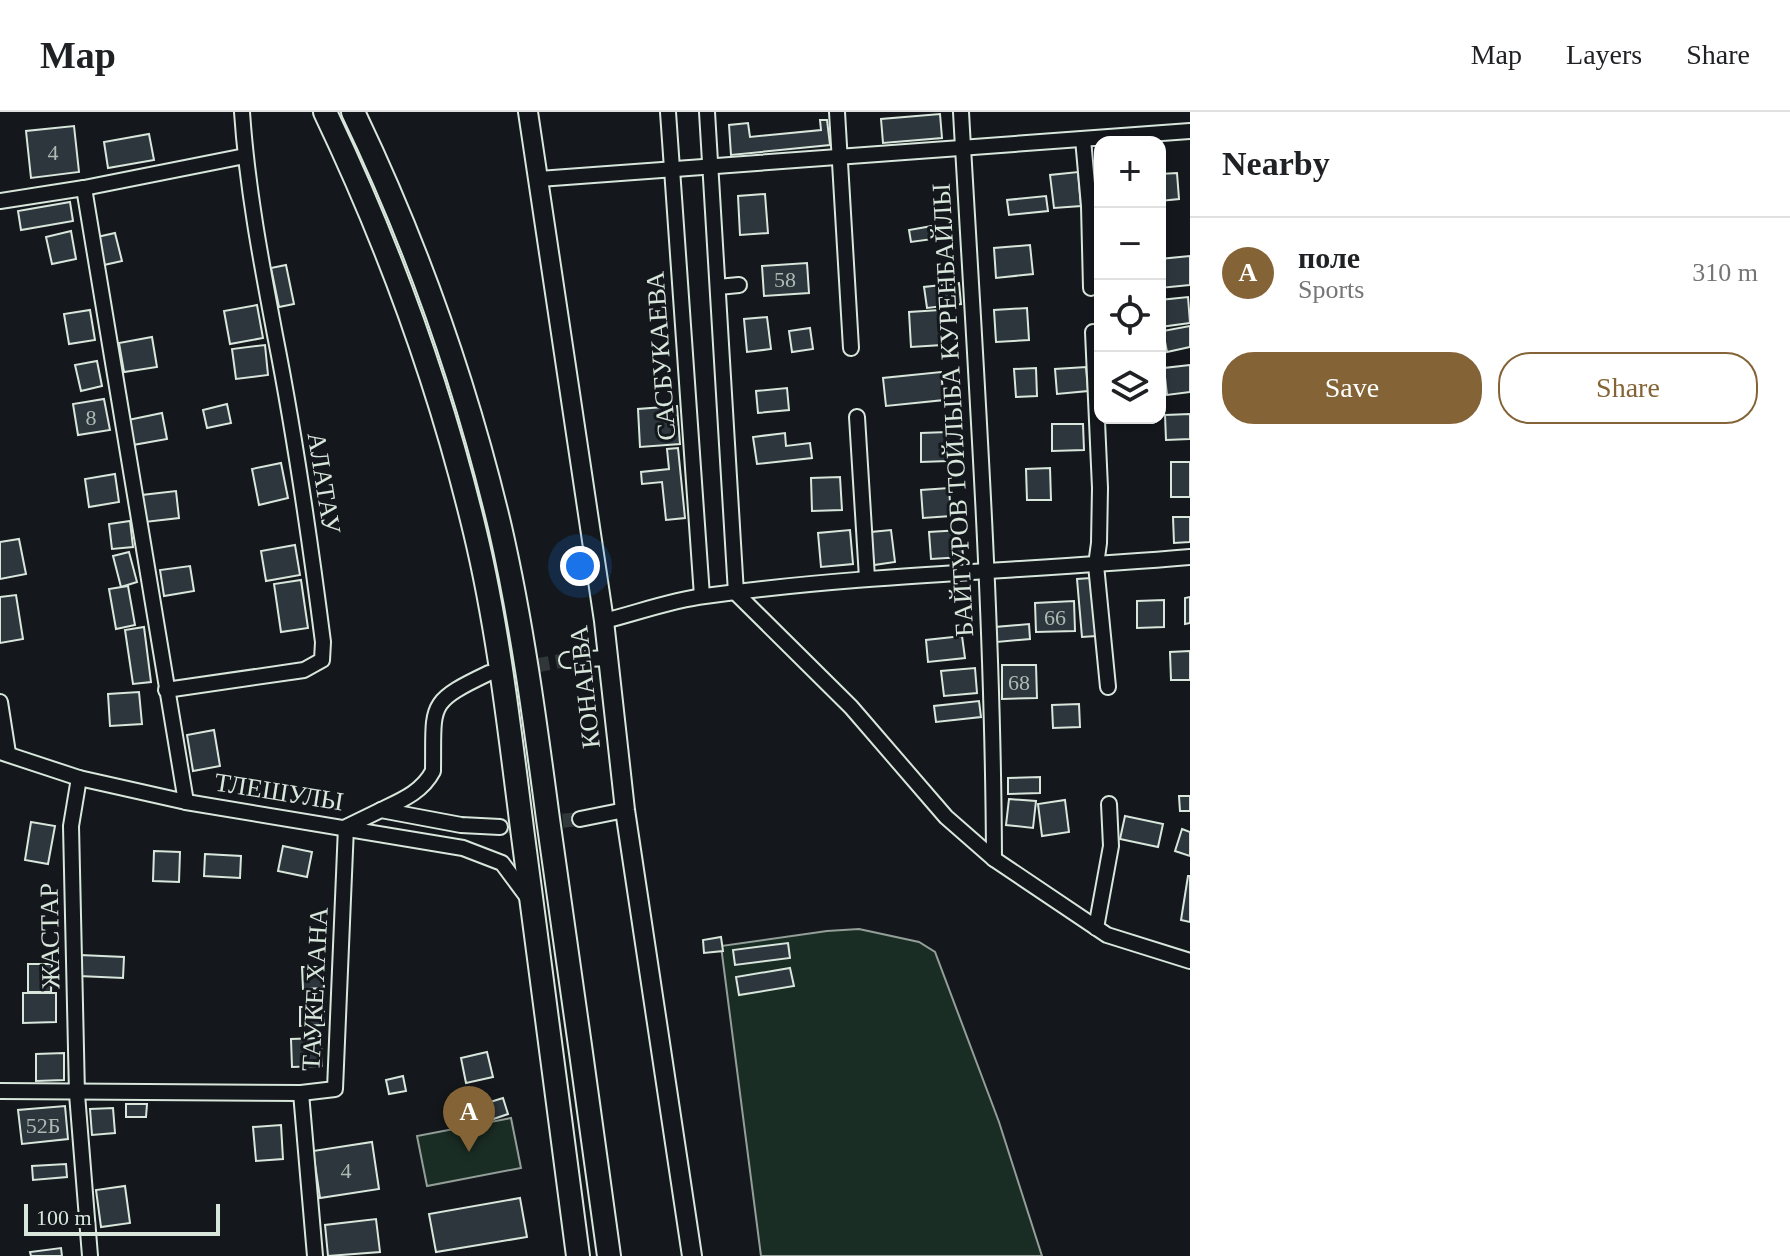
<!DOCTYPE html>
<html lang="en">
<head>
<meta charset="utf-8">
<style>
	body { margin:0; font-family:Georgia,serif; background:#f6f6f6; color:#202124 }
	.controls { position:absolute; right:24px; top:24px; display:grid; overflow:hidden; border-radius:16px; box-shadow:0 2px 6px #0004 }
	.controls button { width:72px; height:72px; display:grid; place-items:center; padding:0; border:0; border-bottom:2px solid #e0e0e0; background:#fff; color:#202124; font:40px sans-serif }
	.scale { position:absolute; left:24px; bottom:20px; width:196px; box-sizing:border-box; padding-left:8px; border:4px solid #d8e6dc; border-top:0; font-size:22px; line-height:28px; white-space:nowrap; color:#d8e6dc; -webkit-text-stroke:6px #14181c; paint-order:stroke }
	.you { position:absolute; left:580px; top:454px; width:28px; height:28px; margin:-20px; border:6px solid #fff; border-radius:50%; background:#1a73e8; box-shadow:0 0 0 12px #1a73e833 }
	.badge { display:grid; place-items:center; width:52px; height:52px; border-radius:50%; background:#846436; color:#fff; font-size:26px; font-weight:700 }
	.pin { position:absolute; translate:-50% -66px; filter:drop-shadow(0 2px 4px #0008) }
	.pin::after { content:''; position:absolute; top:42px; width:28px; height:24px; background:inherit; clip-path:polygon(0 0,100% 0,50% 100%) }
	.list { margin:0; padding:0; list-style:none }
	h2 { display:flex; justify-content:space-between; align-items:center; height:104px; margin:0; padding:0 32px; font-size:34px }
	h2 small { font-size:26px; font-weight:400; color:#757577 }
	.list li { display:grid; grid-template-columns:52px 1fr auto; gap:24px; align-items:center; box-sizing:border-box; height:112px; padding:0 32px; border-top:2px solid #e0e0e0 }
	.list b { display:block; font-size:30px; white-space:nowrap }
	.list p { margin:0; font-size:26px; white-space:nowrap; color:#757577 }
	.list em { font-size:26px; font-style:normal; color:#757577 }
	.actions { display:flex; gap:16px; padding:24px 32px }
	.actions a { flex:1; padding:18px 0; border:2px solid #846436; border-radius:32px; text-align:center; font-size:28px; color:#846436 }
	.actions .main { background:#846436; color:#fff }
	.icon { flex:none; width:44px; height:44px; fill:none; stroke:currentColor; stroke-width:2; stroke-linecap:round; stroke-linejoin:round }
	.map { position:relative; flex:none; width:1190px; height:1144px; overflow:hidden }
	header { display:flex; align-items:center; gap:48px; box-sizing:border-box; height:112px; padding:0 40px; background:#fff; border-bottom:2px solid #e0e0e0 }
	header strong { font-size:38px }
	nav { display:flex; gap:44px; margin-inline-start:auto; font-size:28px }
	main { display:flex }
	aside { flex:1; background:#fff }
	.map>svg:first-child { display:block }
	.green { fill:#1a2d24; stroke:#939e99; stroke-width:2 }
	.building { fill:#2c363c; stroke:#d8e6dc; stroke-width:2 }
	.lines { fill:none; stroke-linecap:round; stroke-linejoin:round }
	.minor-tunnel { stroke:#313739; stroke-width:14; stroke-dasharray:14 7; stroke-linecap:butt }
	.minor-casing { stroke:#d8e6dc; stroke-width:18 }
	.major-casing { stroke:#d8e6dc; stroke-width:22 }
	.highway-casing { stroke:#d8e6dc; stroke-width:26 }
	.minor { stroke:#14181c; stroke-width:14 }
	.major { stroke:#14181c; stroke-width:18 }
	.highway { stroke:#14181c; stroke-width:22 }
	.labels { text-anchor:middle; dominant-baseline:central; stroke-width:6; stroke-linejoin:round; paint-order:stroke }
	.number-label { font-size:22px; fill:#adbab4 }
	.street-label { font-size:26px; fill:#d8e6dc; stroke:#14181c }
</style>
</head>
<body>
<header>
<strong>Map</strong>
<nav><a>Map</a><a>Layers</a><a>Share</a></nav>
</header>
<main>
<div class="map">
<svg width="1190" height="1144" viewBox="0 0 1190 1144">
	<rect width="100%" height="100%" fill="#14181c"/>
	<!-- green -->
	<g class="green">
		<path d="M859,817L919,830L935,840L999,1010L1042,1144H761L721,834L827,819Z"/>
		<path d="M511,1006L521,1056L427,1074L417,1024Z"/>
	</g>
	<!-- building -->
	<g class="building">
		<path d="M940,2L942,26L883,31L881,7Z"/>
		<path d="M820,8H827L830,33L731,43L729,13L748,11L750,25L821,18Z"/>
		<path d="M74,14L79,60L31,66L26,19Z"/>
		<path d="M149,22L154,48L108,56L104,30Z"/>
		<path d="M1078,60L1081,94L1054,96L1050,63Z"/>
		<path d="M1177,61L1179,87L1160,89V62Z"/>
		<path d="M765,82L768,121L740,123L738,84Z"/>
		<path d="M1046,84L1048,99L1009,103L1007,88Z"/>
		<path d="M70,90L73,109L21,118L18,99Z"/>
		<path d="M932,114L933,127L911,130L909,118Z"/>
		<path d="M71,119L76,147L52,152L46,125Z"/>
		<path d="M115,121L122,149L104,153L97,125Z"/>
		<path d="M1030,133L1033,162L996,166L994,136Z"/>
		<path d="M1190,144V173L1160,176V147Z"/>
		<path d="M807,151L809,181L764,184L762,154Z"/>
		<path d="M286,153L294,192L279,195L271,156Z"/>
		<path d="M959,171L961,192L927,196L924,175Z"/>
		<path d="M1188,185L1190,211L1160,215V188Z"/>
		<path d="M257,193L263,226L230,232L224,199Z"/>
		<path d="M1027,196L1029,228L996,230L994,198Z"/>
		<path d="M90,198L95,228L69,232L64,202Z"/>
		<path d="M940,198L942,233L911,235L909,200Z"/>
		<path d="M767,205L771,237L747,240L744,207Z"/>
		<path d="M1190,214V235L1167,240L1163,219Z"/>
		<path d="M810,216L813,237L792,240L789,219Z"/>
		<path d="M152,225L157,255L124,260L119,231Z"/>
		<path d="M265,233L268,263L236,267L232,237Z"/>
		<path d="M97,249L102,274L81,279L75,253Z"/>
		<path d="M1190,253V280L1167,283L1164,256Z"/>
		<path d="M1086,255L1088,279L1057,282L1055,257Z"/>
		<path d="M1036,256L1037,284L1016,285L1014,257Z"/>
		<path d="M941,260L944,288L886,294L883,266Z"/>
		<path d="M787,276L789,298L758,301L756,279Z"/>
		<path d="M104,287L110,318L78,323L73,292Z"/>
		<path d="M227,292L231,311L207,316L203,298Z"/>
		<path d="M677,294L680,332L640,335L638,297Z"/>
		<path d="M162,301L167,327L133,333L128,308Z"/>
		<path d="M1190,302V327L1166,328L1165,303Z"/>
		<path d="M1052,312H1083L1084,338L1052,339Z"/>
		<path d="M948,320V349L921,350V321Z"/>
		<path d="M785,321L786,334L810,331L812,346L757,352L753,325Z"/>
		<path d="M678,336L685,406L666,408L662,370L642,372L641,360L669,357L667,337Z"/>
		<rect x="1171" y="350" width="19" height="35"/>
		<path d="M281,351L288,386L259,393L252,357Z"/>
		<path d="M1050,356L1051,388H1027L1026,357Z"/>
		<path d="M115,362L119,390L89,395L85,367Z"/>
		<path d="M840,365L842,398L812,399L811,366Z"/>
		<path d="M949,376L951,404L923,406L921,378Z"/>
		<path d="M176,379L179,406L145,410L142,383Z"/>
		<path d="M1173,405H1190V430L1174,431Z"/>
		<path d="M130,409L133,435L112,437L109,412Z"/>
		<path d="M850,418L853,452L821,455L818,421Z"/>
		<path d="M891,418L895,450L874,453L871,420Z"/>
		<path d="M961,418L963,445L931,447L929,420Z"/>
		<path d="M19,427L26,462L0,467V430Z"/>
		<path d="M295,433L300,463L266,469L261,439Z"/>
		<path d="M129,440L137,470L121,475L113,444Z"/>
		<path d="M190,454L194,479L164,484L160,458Z"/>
		<path d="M1091,466L1096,524L1082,525L1077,467Z"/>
		<path d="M301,468L308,516L281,520L274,472Z"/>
		<path d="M128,474L135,513L116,517L109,477Z"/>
		<path d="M16,483L23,527L0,531V485Z"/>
		<path d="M1190,485V511L1185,512V486Z"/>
		<path d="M1164,488V515L1137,516V489Z"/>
		<path d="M1074,489L1075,519L1036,520L1035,491Z"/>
		<path d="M1029,512L1030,527L997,530L995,515Z"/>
		<path d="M144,515L151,570L133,572L125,518Z"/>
		<path d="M962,524L965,546L928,550L926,528Z"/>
		<path d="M1190,539V568H1171L1170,540Z"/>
		<path d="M1002,553H1036L1037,586L1002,587Z"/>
		<path d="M975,556L977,581L944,584L941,559Z"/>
		<path d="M139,580L142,612L110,614L108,582Z"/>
		<path d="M979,589L981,605L936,610L934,594Z"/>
		<path d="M1079,592L1080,615L1053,616L1052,593Z"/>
		<path d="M214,618L220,654L193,659L187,623Z"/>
		<path d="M1040,665V681L1008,682V666Z"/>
		<path d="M1179,684H1190V699H1180Z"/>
		<path d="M1009,687L1036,689L1033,716L1006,713Z"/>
		<path d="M1065,688L1069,720L1042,724L1038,692Z"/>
		<path d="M1125,704L1163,712L1158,735L1120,727Z"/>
		<path d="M31,710L55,714L48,752L25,748Z"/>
		<path d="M1182,717L1190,720V744L1175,739Z"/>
		<path d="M283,734L312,740L307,765L278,759Z"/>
		<path d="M154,739L180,740L179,770L153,769Z"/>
		<path d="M205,742L241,744L240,766L204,764Z"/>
		<path d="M1188,764H1190V810L1181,808Z"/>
		<path d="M721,825L723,839L704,841L703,828Z"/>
		<path d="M788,831L790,846L735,853L733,838Z"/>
		<path d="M80,843L124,845L123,866L79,864Z"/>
		<path d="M28,852H52L51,880H28Z"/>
		<path d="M302,855H323L324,876L303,877Z"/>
		<path d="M790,856L794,874L739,883L736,865Z"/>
		<path d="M23,881H56V910L23,911Z"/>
		<path d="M300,895H324V913L300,914Z"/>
		<path d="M321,926L322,954L292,955L291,927Z"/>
		<path d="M487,940L493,965L466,971L461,946Z"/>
		<path d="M64,941V968L36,969V942Z"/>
		<path d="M403,964L406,979L389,982L386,968Z"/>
		<path d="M503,986L508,1002L479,1012L474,995Z"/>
		<path d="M126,992H147L146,1005H126Z"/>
		<path d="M65,994L68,1027L22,1032L18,998Z"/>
		<path d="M113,996L115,1021L92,1023L90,997Z"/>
		<path d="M281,1013L283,1047L256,1049L253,1015Z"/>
		<path d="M372,1030L379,1077L320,1086L313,1039Z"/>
		<path d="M66,1052L67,1065L33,1068L32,1054Z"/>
		<path d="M125,1074L130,1111L101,1115L96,1078Z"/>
		<path d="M520,1086L527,1125L436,1140L429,1102Z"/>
		<path d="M376,1107L380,1140L328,1144L325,1113Z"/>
		<path d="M61,1136L62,1144H31L30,1140Z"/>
	</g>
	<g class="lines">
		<!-- minor-tunnel -->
		<g class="minor-tunnel">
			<path d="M494,561L567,548"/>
			<path d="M500,715L580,707"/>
		</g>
		<defs>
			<g id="minor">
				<path d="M668,0L702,484"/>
				<path d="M707,0L736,481L851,595L946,705L994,747"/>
				<path d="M837,0L851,236"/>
				<path d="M961,0C975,249 993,498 994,747L1107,823L1190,849"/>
				<path d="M1083,27L1089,94L1091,176"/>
				<path d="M539,67L1190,19"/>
				<path d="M84,76L186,690"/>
				<path d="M0,89L84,76L245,44"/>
				<path d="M718,175L739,173"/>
				<path d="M1093,220L1100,376L1099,431L1096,453L1108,575"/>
				<path d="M857,305L867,466"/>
				<path d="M604,509C637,501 671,488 705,484C866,462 1028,459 1190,445"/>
				<path d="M567,548L608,546"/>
				<path d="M166,578L304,558L322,548L323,530C310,428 295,324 275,223C261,149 247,75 242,0"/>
				<path d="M0,590L8,641"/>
				<path d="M0,640L79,666L186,690L463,736L502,751L528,786"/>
				<path d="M79,666L71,714L77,982L90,1144"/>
				<path d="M381,698C402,688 422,680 433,659C434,592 426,591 489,561"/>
				<path d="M580,707L625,698"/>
				<path d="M1096,816L1111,734L1109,692"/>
				<path d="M0,979L301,981L335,977L346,715L381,698L461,713L500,715"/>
				<path d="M301,981L315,1144"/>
			</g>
			<path id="major" d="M528,0L604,509L625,698L692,1144"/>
			<g id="highway">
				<path d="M325,0C390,136 440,274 475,420C499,520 510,623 523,724C542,864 560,1004 578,1144"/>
				<path d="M353,0C417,133 466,272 500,415C522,511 535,609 548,707C569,853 589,998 609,1144"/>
			</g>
		</defs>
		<!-- minor casing -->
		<use href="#minor" class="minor-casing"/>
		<!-- major casing -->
		<use href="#major" class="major-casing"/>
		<!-- highway casing -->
		<use href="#highway" class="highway-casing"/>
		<!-- minor -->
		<use href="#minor" class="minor"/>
		<!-- major -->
		<use href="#major" class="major"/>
		<!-- highway -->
		<use href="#highway" class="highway"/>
	</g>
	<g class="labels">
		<!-- number labels -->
		<g class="number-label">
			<text x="53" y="40">4</text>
			<text x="785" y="167">58</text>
			<text x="91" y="305">8</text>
			<text x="1055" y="505">66</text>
			<text x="1019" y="570">68</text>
			<text x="43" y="1013">52Б</text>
			<text x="346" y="1058">4</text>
		</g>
		<!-- street labels -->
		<g class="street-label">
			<text transform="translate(661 244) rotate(-94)">САСБУКАЕВА</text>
			<text transform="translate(953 298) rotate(-93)">БАЙТУРОВ ТОЙЛЫБА КУРЕНБАЙЛЫ</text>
			<text transform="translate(324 371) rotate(81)">АЛАТАУ</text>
			<text transform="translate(585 575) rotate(-96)">КОНАЕВА</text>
			<text transform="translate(279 680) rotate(9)">ТЛЕШУЛЫ</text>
			<text transform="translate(50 824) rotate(-91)">ЖАСТАР</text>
			<text transform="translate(315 877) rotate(-87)">ТАУКЕ ХАНА</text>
		</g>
	</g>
</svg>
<div class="controls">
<button>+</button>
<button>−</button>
<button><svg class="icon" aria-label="locate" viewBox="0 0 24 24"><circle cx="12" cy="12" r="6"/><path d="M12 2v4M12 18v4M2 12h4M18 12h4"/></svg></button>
<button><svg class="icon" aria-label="layers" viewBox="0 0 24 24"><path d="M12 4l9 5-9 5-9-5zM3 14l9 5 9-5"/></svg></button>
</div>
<div class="scale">100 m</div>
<div class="you"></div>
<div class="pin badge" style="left:469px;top:1040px">A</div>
</div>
<aside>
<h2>Nearby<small></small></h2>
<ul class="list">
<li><span class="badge">A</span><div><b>поле</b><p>Sports</p></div><em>310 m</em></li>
</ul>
<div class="actions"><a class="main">Save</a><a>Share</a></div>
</aside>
</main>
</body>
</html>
